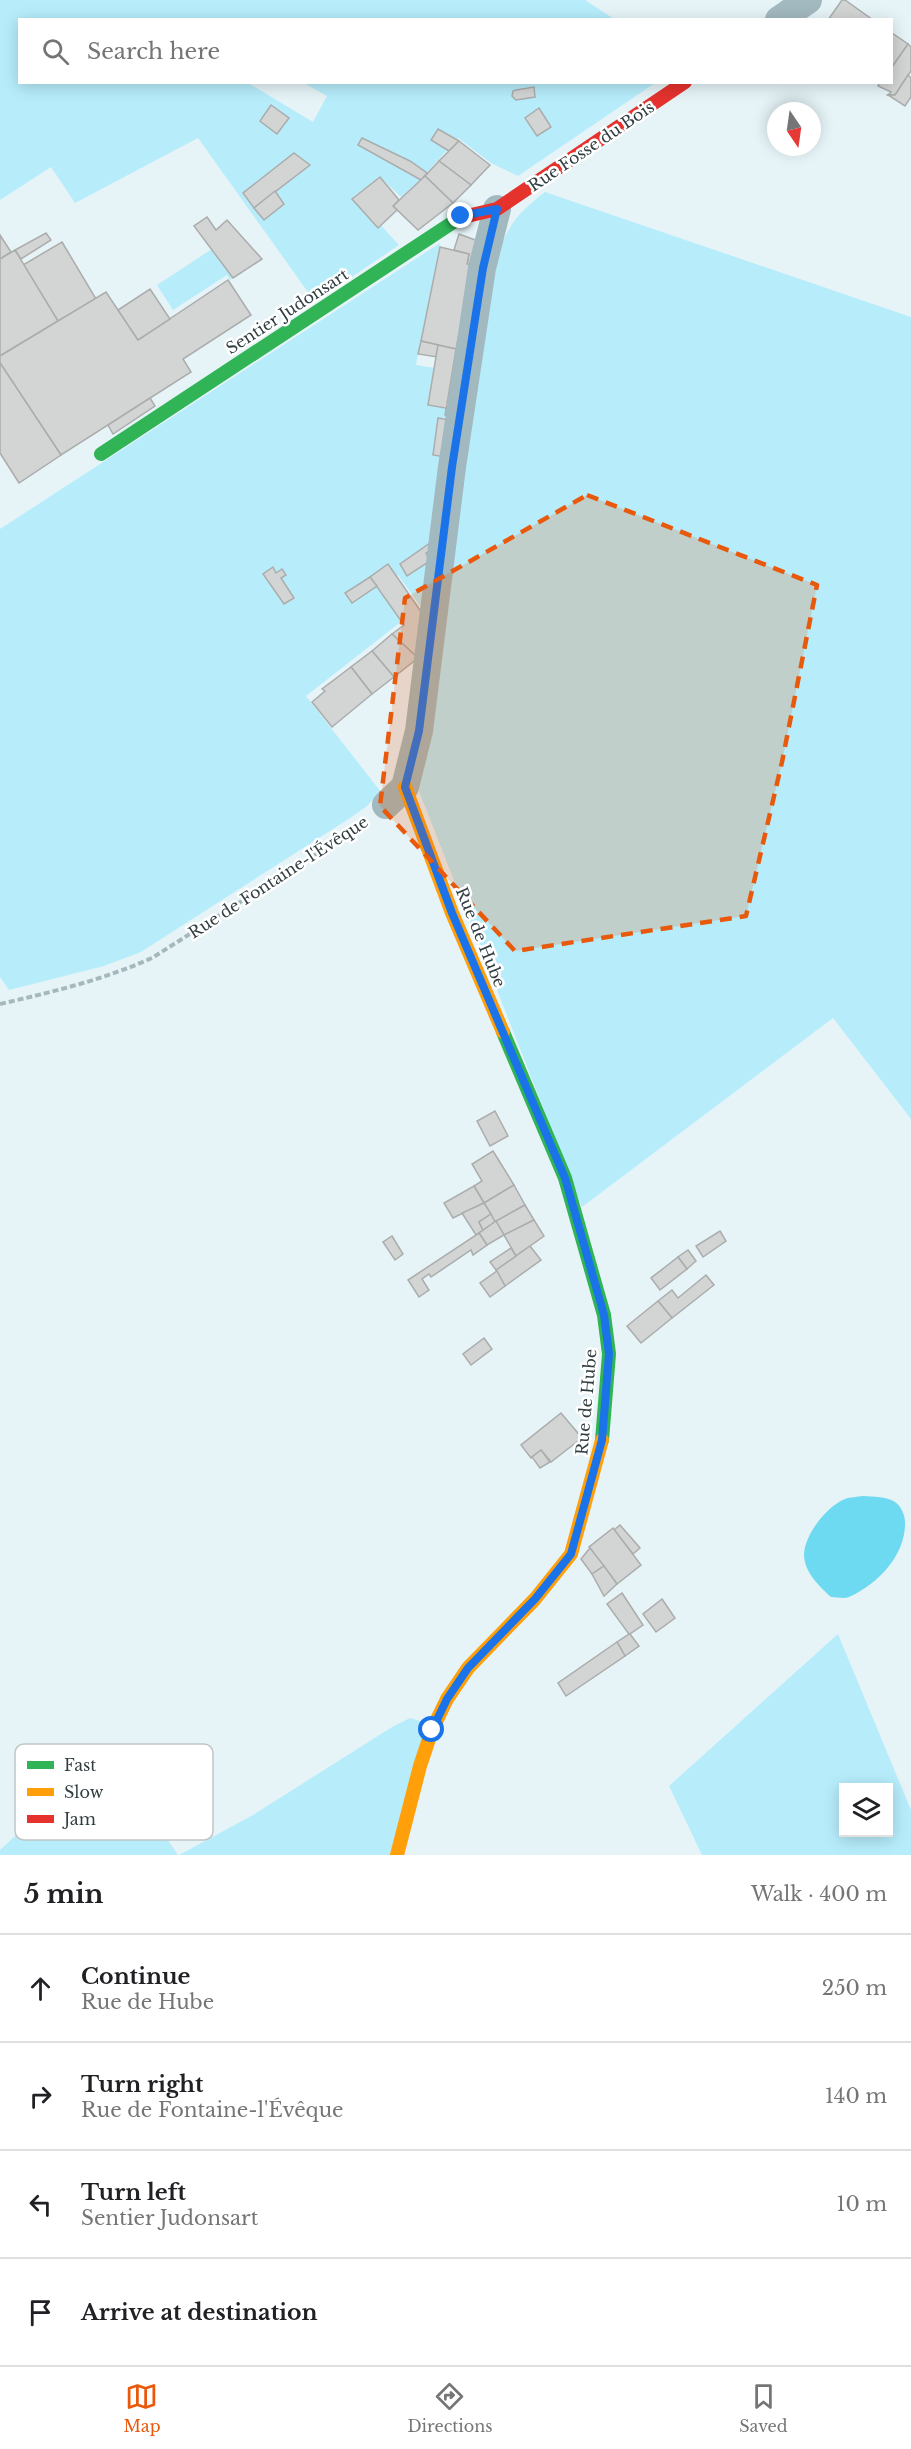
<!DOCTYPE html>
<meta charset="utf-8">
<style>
body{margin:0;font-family:"Libre Baskerville",serif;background:#f6f6f6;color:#202124}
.controls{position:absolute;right:18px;bottom:18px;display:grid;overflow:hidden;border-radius:0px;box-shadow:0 3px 15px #0003}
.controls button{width:54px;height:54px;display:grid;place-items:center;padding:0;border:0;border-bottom:2px solid #e0e0e0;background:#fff;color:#202124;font:30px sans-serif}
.compass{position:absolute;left:767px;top:102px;width:54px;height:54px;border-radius:50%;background:#fff;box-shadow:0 3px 15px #0003;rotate:167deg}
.stop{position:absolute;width:18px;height:18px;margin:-14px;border:4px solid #1a73e8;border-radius:50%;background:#fff}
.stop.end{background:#1a73e8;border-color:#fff;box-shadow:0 2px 6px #0008}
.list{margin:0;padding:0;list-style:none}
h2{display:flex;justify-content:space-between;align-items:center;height:78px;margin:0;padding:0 24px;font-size:26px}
h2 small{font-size:20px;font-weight:400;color:#757577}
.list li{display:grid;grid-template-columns:39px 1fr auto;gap:18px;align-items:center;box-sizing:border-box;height:108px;padding:0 24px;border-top:2px solid #e0e0e0}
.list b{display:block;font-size:22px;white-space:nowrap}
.list p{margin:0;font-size:20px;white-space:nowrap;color:#757577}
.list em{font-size:20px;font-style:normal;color:#757577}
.icon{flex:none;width:33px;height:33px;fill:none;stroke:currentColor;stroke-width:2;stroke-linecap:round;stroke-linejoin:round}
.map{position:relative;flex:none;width:911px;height:1855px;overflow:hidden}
.search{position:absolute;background:#fff;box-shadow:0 3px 15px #0003;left:18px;right:18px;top:18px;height:66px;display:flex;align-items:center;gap:15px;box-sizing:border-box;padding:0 21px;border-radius:0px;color:#757577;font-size:22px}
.sheet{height:510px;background:#fff}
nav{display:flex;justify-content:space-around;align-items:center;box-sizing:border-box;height:84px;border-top:2px solid #e0e0e0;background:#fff;font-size:16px;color:#757577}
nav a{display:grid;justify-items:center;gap:3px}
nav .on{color:#ea580c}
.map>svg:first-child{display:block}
.green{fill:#b7edfb;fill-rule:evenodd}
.water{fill:#6edaf1}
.building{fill:#d3d5d4;stroke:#abacac;stroke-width:1.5}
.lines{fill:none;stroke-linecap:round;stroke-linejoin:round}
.path{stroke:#a5b8bc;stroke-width:4;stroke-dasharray:6 3;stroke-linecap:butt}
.street{stroke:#a2b9bf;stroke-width:28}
.fast{stroke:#30b455;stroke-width:14}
.slow{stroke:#ff9f0a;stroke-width:14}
.jam{stroke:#e5322d;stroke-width:14}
.route{stroke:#1a73e8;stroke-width:8}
.marked{fill:#e8590c;fill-opacity:0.2;stroke:#e8590c;stroke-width:4.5;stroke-dasharray:12 8;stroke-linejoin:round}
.labels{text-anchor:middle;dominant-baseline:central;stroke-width:5;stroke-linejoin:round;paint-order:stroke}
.street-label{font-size:16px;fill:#313e41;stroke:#fff}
.key{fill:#fff;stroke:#c1c5c6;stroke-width:1.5}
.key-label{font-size:16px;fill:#313e41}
</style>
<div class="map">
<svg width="911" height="1855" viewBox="0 0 911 1855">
<rect width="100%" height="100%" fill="#e6f4f8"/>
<g class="green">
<path d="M0 0H585L614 19 20 20V82L248 83 313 122 327 96 304 83H655L518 176 491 163 458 138 420 180 401 197 380 177 354 196 399 245 315 302 198 138 75 203 51 167 0 200Z"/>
<path d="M545 192 911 317V1119L833 1018 582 1207 419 791 495 261C509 225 514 216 545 192Z"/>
<path d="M440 243 416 365 435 368 428 404 452 408 426 614 398 575 379 588 402 621 306 696 381 792 366 807 347 820 141 952 104 966 9 990 0 977V529Z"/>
<path d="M212 249 233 278 230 280 227 275 173 310 157 285Z"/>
<path d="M838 1634 911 1810V1855H702L669 1786ZM844 1788H888V1832H844Z"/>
<path d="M410 1718 427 1723 390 1855H179L253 1815 392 1727Z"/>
<path d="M107 1751 178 1855H0V1850Z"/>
</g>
<path class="water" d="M863 1496C874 1497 886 1496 895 1502 901 1506 905 1515 905 1522 906 1555 878 1584 849 1597 844 1599 837 1597 831 1597 819 1586 804 1572 804 1554 805 1534 827 1506 845 1499 850 1497 858 1497 863 1496Z"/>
<g class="building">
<path d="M842 0H845L873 20H828Z"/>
<path d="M892 33 908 44 892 67Z"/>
<path d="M908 44 911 47V71L895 95H888L891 92 878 86 880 82H892V67Z"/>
<path d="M908 75 911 78V97L905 106 888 95H895Z"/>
<path d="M534 87 535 97 516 100 512 96 513 91 516 90Z"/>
<path d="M271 105 289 118 277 134 260 121Z"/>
<path d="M539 108 551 127 537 136 525 118Z"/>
<path d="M438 129 459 141 449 151 431 140Z"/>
<path d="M362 138 410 161 427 173 421 180 358 145Z"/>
<path d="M459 141 490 165 471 185 439 161Z"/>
<path d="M294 153 310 165 254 208 243 193Z"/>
<path d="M439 161 471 185 453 203 425 176Z"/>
<path d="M425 176 453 203 418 230 393 206Z"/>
<path d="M380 177 399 200 393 206 397 210 378 228 352 199Z"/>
<path d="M275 191 284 204 264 220 254 208Z"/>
<path d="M207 217 216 230 227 220 262 259 233 278 194 226Z"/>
<path d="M46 233 51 240 21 259 15 250Z"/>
<path d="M459 234 478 241 473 265 467 264 469 254 454 250Z"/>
<path d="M0 235 11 252 0 259Z"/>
<path d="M62 242 96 299 58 321 23 265Z"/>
<path d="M440 247 469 254 467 264 473 265 456 349 421 341Z"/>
<path d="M15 250 58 321 0 356V259Z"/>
<path d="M228 280 251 315 183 359 191 372 61 455 0 363V356L106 292 138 340Z"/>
<path d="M150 289 170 319 138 340 118 310Z"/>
<path d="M421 341 438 345 437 357 418 354Z"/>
<path d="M438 345 456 349 445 416 446 408 428 405Z"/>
<path d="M0 363 61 455 19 483 0 453Z"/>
<path d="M150 398 155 406 113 434 108 425Z"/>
<path d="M438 418 450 420 445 457 433 455Z"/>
<path d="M433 541V549L426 553 430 561 407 576 400 564Z"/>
<path d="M388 564 424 616 418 658 392 634 404 625 370 577Z"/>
<path d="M273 567 276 573 282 569 286 575 281 578 294 598 284 604 263 574Z"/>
<path d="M370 577 377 586 352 603 345 593Z"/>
<path d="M392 634 418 658 394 677 372 651Z"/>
<path d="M372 651 394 677 372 694 351 667Z"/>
<path d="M351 667 372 694 332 727 312 702 325 691 322 689Z"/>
<path d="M495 1111 508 1136 490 1146 477 1121Z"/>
<path d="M493 1151 514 1185 484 1203 474 1186 482 1181 472 1164Z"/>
<path d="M514 1185 525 1205 495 1222 484 1203Z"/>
<path d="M474 1186 484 1203 453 1218 444 1203Z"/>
<path d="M484 1203 491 1214 479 1222 483 1230 476 1235 462 1213Z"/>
<path d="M525 1205 534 1220 504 1235 496 1221Z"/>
<path d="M491 1214 495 1222 483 1230 479 1222Z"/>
<path d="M534 1220 544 1236 516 1256 504 1235Z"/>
<path d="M496 1221 504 1235 487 1245 479 1233Z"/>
<path d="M720 1231 726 1241 703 1257 696 1246Z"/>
<path d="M479 1233 487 1245 473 1255 471 1250 431 1277 429 1274 422 1279 429 1290 419 1297 408 1280Z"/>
<path d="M392 1236 403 1254 395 1260 383 1242Z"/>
<path d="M530 1246 541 1260 505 1286 496 1270Z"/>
<path d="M511 1248 516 1256 496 1270 490 1262Z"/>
<path d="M688 1250 696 1261 687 1269 678 1257Z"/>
<path d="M678 1257 687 1269 660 1290 651 1278Z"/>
<path d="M497 1271 505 1286 490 1297 480 1283Z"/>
<path d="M706 1275 714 1285 672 1318 658 1301 672 1290 678 1298Z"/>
<path d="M658 1301 672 1318 641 1343 627 1326Z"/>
<path d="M484 1338 492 1349 471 1365 463 1354Z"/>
<path d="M561 1413 582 1438 551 1462 541 1450 531 1458 521 1445Z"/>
<path d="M541 1450 550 1462 540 1468 532 1457Z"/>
<path d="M620 1525 640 1548 633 1554 614 1530Z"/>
<path d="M613 1528 641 1565 617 1584 589 1547Z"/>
<path d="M590 1548 604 1566 592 1574 581 1559Z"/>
<path d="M604 1566 617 1584 604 1596 592 1574Z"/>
<path d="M622 1593 643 1625 630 1634 639 1646 625 1656 617 1642 629 1634 607 1604Z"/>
<path d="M662 1599 675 1618 656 1632 643 1614Z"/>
<path d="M617 1642 625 1656 566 1696 558 1683Z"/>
</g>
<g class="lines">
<path class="path" d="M0 1004C52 992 103 980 152 958L366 822"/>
<g class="street">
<path d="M779 20 808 0"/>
<path d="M386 805 405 787 419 731 452 467 482 268 497 209"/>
</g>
<g class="fast">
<path d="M101 454 461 217 467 216"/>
<path d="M503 1032 565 1178 604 1315 609 1354 602 1440"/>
</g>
<g class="slow">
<path d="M405 787 452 913 503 1032"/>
<path d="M397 1855 420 1766 432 1730 447 1699 468 1668 535 1599 571 1554 602 1440"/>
</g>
<path class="jam" d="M467 216 497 209 685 82"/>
</g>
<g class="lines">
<path class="route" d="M432 1730 447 1699 468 1668 535 1599 571 1554 602 1440 609 1354 604 1315 565 1178 452 913 405 787 419 731 452 467 483 268 497 209 461 216"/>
</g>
<path class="marked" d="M587 495 817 585 782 762 746 916 515 951 380 806 405 598Z"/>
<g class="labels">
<g class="street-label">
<text transform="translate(591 146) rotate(-34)">Rue Fosse du Bois</text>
<text transform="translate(287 311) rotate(-33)">Sentier Judonsart</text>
<text transform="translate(278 877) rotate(-33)">Rue de Fontaine-l'Évêque</text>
<text transform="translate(481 937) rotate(68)">Rue de Hube</text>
<text transform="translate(586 1402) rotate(-85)">Rue de Hube</text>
</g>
</g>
<rect x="15" y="1744" width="198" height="96" rx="9" class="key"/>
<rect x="27" y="1761" width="27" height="8" fill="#30b455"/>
<rect x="27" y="1788" width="27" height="8" fill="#ff9f0a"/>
<rect x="27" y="1815" width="27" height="8" fill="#e5322d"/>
<g class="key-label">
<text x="64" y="1771">Fast</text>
<text x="64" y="1798">Slow</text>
<text x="64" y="1825">Jam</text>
</g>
</svg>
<div class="controls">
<button><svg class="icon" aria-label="layers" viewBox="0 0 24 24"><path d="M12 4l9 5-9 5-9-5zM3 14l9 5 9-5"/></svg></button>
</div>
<svg class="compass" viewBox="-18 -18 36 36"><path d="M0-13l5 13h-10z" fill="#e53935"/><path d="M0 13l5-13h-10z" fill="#757577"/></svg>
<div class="stop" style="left:432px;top:1730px"></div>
<div class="stop end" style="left:461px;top:216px"></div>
<div class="search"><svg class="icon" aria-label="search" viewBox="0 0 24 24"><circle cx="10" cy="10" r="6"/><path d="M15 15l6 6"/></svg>Search here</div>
</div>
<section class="sheet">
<h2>5 min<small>Walk · 400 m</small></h2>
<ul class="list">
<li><svg class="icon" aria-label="ahead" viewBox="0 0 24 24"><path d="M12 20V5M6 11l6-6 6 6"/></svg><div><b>Continue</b><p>Rue de Hube</p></div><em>250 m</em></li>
<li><svg class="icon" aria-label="right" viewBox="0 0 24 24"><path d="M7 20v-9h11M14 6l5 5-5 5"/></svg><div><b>Turn right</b><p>Rue de Fontaine-l'Évêque</p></div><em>140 m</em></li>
<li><svg class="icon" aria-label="left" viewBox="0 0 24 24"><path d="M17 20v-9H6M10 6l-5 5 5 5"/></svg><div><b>Turn left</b><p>Sentier Judonsart</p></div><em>10 m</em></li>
<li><svg class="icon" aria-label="arrive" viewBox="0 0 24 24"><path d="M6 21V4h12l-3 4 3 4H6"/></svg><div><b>Arrive at destination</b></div></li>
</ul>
</section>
<nav>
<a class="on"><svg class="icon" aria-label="map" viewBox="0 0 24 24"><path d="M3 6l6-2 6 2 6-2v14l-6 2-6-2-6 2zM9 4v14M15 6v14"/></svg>Map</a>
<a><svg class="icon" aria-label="directions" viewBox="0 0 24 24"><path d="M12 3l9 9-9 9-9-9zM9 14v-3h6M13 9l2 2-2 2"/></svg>Directions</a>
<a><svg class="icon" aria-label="saved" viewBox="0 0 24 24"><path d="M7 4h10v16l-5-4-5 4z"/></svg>Saved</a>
</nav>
